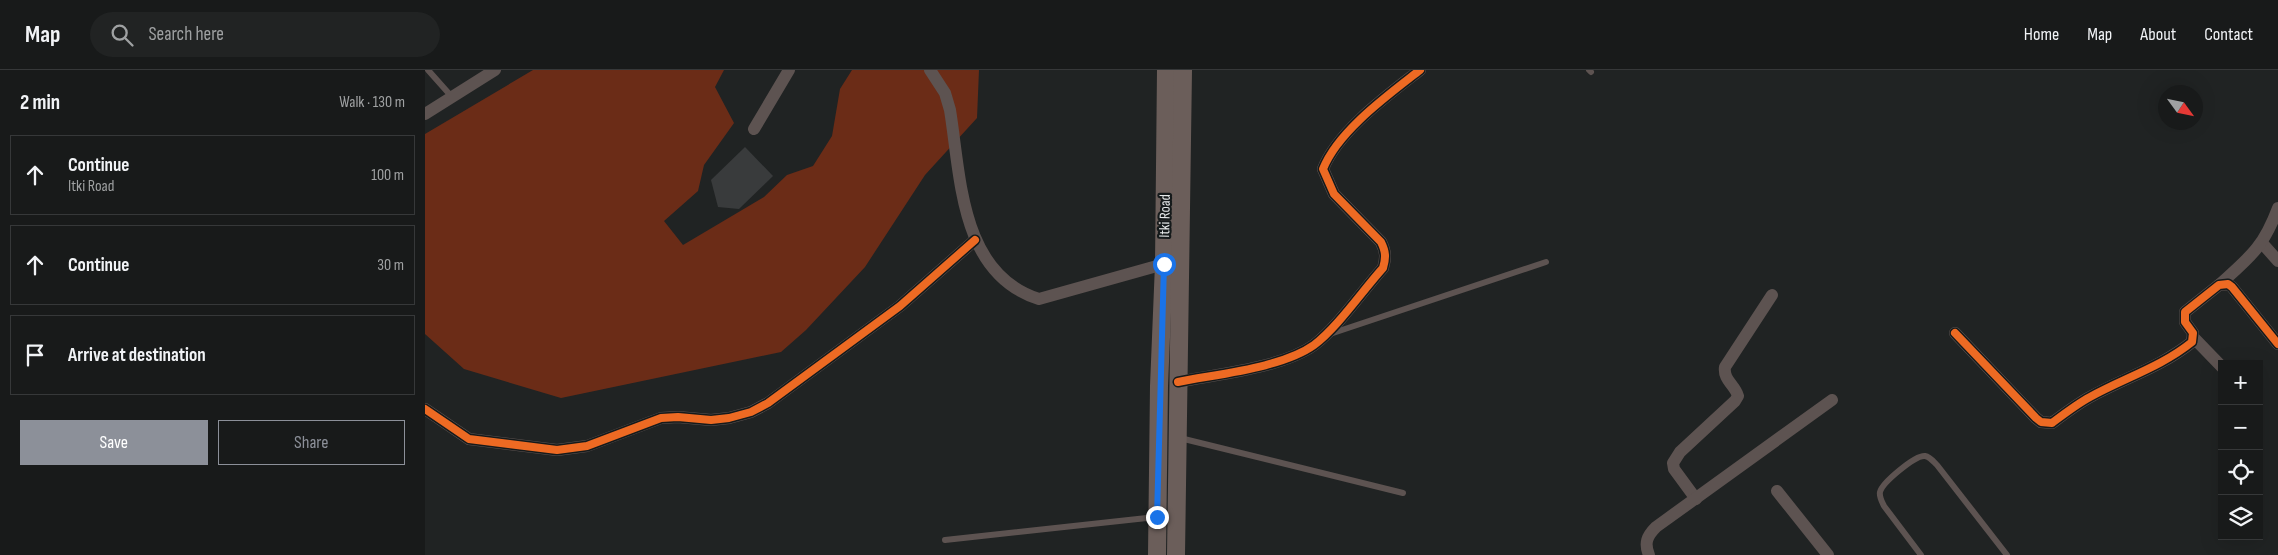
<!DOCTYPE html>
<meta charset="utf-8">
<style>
body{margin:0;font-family:"Sofia Sans Condensed",sans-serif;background:#212323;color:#f1f3f6}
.controls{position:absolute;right:15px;bottom:15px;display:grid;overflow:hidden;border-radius:0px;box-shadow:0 5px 20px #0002}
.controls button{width:45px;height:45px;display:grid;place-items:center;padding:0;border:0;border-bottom:1px solid #363839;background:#181a1a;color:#f1f3f6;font:25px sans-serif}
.compass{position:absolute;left:1733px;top:15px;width:45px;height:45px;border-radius:50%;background:#181a1a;box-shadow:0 5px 20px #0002;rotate:123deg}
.stop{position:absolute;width:15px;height:15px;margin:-11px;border:4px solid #1a73e8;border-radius:50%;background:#fff}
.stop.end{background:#1a73e8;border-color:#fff;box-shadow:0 1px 5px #0008}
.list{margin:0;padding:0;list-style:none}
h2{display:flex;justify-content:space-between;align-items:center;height:65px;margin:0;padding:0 20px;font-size:21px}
h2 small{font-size:16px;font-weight:400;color:#9fa1a2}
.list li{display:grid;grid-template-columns:32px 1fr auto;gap:15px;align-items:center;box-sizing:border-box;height:80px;margin:0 10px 10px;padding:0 10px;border:1px solid #363839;border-radius:0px}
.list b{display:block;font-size:19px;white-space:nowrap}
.list p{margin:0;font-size:16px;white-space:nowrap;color:#9fa1a2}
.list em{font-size:16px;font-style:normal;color:#9fa1a2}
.actions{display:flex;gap:10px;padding:15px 20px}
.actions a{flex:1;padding:11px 0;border:1px solid #8c9099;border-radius:0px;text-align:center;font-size:18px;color:#8c9099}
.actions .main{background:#8c9099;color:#fff}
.icon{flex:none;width:28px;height:28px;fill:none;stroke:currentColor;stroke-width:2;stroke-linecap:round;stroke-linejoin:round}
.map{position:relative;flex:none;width:1853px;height:485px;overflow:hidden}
header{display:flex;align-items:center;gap:30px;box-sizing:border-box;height:70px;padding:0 25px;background:#181a1a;border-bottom:1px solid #363839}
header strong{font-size:24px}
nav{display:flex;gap:28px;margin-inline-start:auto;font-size:18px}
.search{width:350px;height:45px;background:#212323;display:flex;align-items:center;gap:12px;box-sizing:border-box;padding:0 18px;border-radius:28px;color:#9fa1a2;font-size:19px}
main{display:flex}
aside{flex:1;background:#181a1a}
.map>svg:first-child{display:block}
.forest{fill:#6b2c17}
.building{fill:#393b3c}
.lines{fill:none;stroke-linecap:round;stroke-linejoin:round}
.service{stroke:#5d5351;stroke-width:6}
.minor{stroke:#5d5351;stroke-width:12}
.secondary{stroke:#6b5e5a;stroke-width:18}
.cycleway-casing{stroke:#151a1b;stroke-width:11}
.cycleway{stroke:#ed6a23;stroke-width:8}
.route{stroke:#1a73e8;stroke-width:6}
.labels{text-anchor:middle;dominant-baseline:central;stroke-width:4.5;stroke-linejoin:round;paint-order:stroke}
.street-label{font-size:15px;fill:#e7eaeb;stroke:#151a1b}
</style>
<header>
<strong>Map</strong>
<div class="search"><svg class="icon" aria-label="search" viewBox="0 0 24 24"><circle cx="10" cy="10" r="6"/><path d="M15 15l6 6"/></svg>Search here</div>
<nav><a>Home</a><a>Map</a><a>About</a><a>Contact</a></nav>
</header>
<main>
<aside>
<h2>2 min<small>Walk · 130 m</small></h2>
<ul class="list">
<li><svg class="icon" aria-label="ahead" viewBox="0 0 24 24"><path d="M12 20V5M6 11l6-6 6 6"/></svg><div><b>Continue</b><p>Itki Road</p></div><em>100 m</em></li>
<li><svg class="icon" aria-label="ahead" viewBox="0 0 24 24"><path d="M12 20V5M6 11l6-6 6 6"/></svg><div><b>Continue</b></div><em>30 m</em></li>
<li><svg class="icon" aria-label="arrive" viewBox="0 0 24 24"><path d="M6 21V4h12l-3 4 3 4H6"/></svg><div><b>Arrive at destination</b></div></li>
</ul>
<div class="actions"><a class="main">Save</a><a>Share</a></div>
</aside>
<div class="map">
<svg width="1853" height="485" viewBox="0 0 1853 485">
<rect width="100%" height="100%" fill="#202323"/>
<path class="forest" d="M108 0H299L290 17 309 53 279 95 273 121 239 151 258 175 339 127 362 105 388 96 407 66 415 19 427 0H554L552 48 500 105 440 197 381 260 356 282 136 328 39 299 0 264V64Z"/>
<path class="building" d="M320 77 348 106 314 139 293 137 286 110Z"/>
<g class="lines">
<g class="service">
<path d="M3 0 27 27"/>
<path d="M1164 0 1166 2"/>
<path d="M905 264 1121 192"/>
<path d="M755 368 978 423"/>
<path d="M520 470 731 447"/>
<path d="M1496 485 1459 436C1457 432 1454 427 1455 422 1457 413 1490 385 1500 386 1505 387 1508 391 1512 395L1582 485"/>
</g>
<g class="minor">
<path d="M505 0 520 23 525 40C536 108 535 204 614 229L739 194"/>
<path d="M0 44 70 0"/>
<path d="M329 59 364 0"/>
<path d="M1837 173 1853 191"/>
<path d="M1794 215C1825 187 1838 178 1853 138"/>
<path d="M1530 263 1611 348 1616 352 1627 353C1639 344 1652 334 1665 327 1699 308 1736 297 1767 272L1768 263 1760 252V242L1794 215 1803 214 1807 217 1853 274"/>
<path d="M1768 267 1797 297"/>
<path d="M753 312C792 304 857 298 889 275 912 258 938 220 958 198 961 188 961 182 956 172L909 124 898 99C913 61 963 25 995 0"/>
<path d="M0 339 44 369 132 380 162 376 236 348 253 347 286 350 304 348 326 342 343 333 475 236 550 170"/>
<path d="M1352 421 1403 485"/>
<path d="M1271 429 1249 399 1248 393 1255 382 1310 331 1313 326C1310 315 1298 310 1300 297L1347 225"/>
<path d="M1224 485C1219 473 1222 466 1231 457L1407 330"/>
</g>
<g class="secondary">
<path d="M732 485 734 316 739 194 741 0"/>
<path d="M751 485 758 0"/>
</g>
<g class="cycleway-casing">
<g id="cycleway">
<path d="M1530 263 1611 348 1616 352 1627 353C1639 344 1652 334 1665 327 1699 308 1736 297 1767 272L1768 263 1760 252V242L1794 215 1803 214 1807 217 1853 274"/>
<path d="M753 312C792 304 857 298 889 275 912 258 938 220 958 198 961 188 961 182 956 172L909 124 898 99C913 61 963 25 995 0"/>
<path d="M0 339 44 369 132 380 162 376 236 348 253 347 286 350 304 348 326 342 343 333 475 236 550 170"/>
</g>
</g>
<use href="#cycleway" class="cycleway"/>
</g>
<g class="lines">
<path class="route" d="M732 447 739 194"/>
</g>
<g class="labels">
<g class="street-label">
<text transform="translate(740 146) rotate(-89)">Itki Road</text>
</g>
</g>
</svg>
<div class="controls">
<button>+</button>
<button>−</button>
<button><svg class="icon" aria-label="locate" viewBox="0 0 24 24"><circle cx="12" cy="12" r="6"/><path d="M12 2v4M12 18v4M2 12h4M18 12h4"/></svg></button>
<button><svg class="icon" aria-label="layers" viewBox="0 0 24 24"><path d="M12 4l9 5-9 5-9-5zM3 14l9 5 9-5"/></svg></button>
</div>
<svg class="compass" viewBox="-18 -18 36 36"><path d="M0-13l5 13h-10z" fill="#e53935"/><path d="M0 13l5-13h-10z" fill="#9fa1a2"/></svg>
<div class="stop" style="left:739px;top:194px"></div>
<div class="stop end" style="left:732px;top:447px"></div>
</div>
</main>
